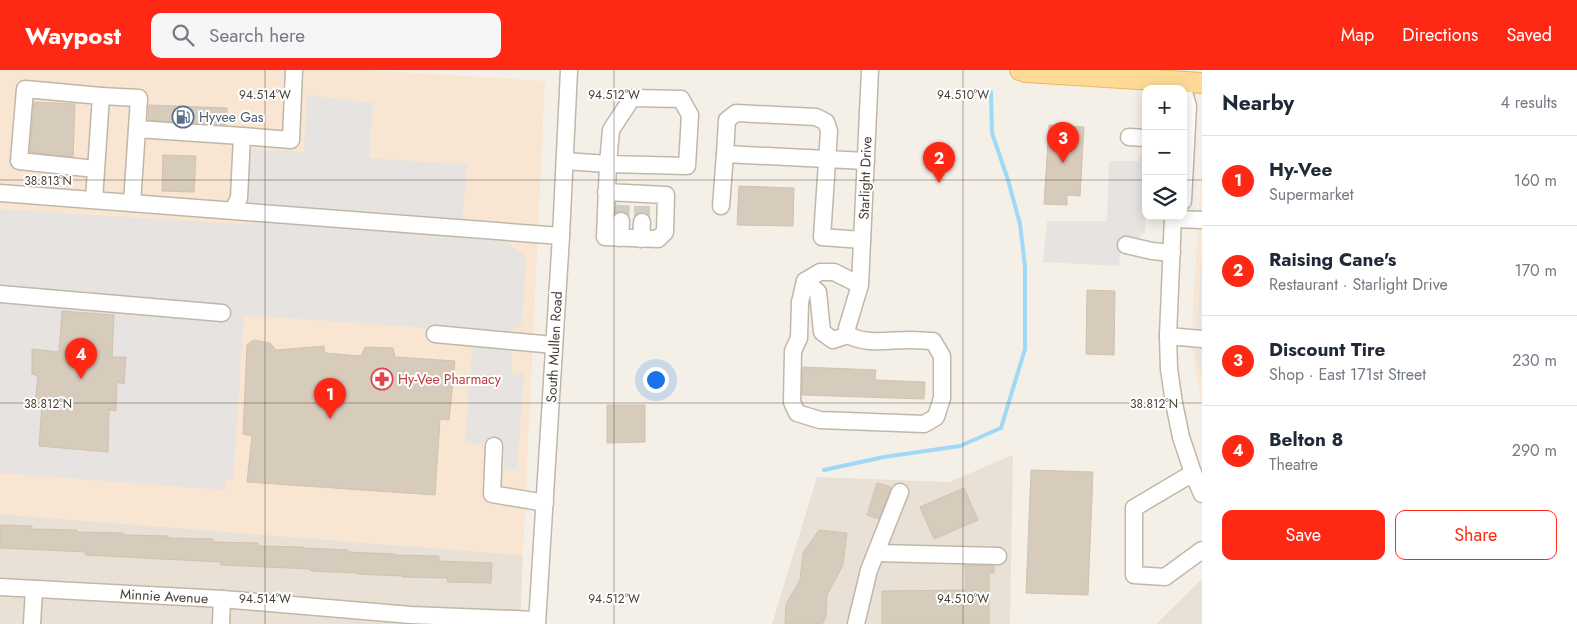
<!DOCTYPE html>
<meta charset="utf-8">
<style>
body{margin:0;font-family:Jost,sans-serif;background:#f6f6f7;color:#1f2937}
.controls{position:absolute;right:15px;top:15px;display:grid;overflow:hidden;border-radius:10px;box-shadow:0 2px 12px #0003}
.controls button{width:45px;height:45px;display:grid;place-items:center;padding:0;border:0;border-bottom:1px solid #e0e1e3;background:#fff;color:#1f2937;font:25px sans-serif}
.you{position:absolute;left:655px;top:309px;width:18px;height:18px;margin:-12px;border:4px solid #fff;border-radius:50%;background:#1a73e8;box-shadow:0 0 0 8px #1a73e833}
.badge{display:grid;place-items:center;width:32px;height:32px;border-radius:50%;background:#ff2814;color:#fff;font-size:16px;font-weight:700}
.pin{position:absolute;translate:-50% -41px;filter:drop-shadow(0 1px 2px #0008)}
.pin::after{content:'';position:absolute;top:26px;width:18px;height:15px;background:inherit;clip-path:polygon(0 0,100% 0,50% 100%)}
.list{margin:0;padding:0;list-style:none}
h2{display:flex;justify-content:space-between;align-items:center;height:65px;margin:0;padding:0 20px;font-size:21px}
h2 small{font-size:16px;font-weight:400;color:#747a83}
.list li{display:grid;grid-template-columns:32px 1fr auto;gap:15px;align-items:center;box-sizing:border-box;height:90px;padding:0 20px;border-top:1px solid #e0e1e3}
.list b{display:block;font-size:19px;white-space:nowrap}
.list p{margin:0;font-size:16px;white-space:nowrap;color:#747a83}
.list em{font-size:16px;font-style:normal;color:#747a83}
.actions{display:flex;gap:10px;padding:15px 20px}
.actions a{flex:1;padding:11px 0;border:1px solid #ff2814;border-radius:10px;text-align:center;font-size:18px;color:#ff2814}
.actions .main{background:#ff2814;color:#fff}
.icon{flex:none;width:28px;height:28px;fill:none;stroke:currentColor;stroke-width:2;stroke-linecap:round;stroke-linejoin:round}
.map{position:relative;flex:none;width:1202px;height:554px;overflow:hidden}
header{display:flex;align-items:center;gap:30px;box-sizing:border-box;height:70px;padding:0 25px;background:#ff2814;color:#fff}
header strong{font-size:24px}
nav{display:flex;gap:28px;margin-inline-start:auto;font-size:18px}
.search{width:350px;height:45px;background:#f6f6f7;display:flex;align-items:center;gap:12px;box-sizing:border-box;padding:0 18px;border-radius:10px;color:#747a83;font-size:19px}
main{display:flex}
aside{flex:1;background:#fff}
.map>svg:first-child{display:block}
.residential{fill:#e9e1d5}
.commercial{fill:#f8e5d2}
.parking{fill:#e6e3e0}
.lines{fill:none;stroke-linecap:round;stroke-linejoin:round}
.stream{stroke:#a0d8f5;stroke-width:4}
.building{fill:#d7cbbc;stroke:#d2c2af}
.minor-tunnel{stroke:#d2cdc4;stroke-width:16;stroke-dasharray:16 8;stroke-linecap:butt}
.minor-casing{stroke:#c1b7a9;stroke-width:19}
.major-casing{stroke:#ebb85f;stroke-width:22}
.minor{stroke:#fff;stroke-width:16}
.major{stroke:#ffda96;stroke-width:20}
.ticks{fill:none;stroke:#484036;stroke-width:1;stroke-opacity:0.45}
.labels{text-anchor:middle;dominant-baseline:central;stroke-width:4;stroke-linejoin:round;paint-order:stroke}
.service-label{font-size:14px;fill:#4e5e75;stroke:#fff;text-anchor:start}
.street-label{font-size:14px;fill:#484036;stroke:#fff}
.health-label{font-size:14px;fill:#be3a42;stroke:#fff;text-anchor:start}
.ticks-label{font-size:12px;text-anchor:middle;fill:#484036;stroke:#fff;stroke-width:4;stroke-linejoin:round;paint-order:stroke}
</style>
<header>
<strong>Waypost</strong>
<div class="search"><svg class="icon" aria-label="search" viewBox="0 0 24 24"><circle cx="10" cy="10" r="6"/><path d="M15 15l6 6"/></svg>Search here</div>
<nav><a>Map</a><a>Directions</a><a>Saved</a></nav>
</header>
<main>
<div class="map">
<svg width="1202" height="554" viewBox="0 0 1202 554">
<rect width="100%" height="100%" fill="#f5f0e7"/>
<g class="residential">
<path d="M1013 385 1010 554H772L817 407 949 412Z"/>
<path d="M0 444 523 485 520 554H0Z"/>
<path d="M1202 509V554H1156Z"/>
</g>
<g class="commercial">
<path d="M0 0H367L545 11 523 485 0 444Z"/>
<path d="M1202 88V334L1191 274Z"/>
</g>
<g class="parking">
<path d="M307 25 373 33 369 88 467 95 461 164 501 168 526 187 522 253 512 261 511 303H524L517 399H504V376L465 373 474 261 244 245 233 410H225L226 420 0 403V139L250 155 247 127 250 79 304 82Z"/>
<path d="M1139 85H1146L1145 162 1120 184 1119 196 1043 192 1047 151H1107L1109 91H1139Z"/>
<path d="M1202 181V309L1195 278Z"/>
</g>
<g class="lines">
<path class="stream" d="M824 400 884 387 960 376 1001 358 1025 279V196L1020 154 1008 110 992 63 991 22"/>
</g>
<g class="building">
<path d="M34 32 75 34 73 87 30 82Z"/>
<path d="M149 35 227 38 226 55 148 50Z"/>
<path d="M1049 55 1084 57 1080 126 1067 125V135L1044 134Z"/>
<path d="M163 85 196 86 194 122 162 121Z"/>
<path d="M739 116 794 118 793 156 737 155Z"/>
<path d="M1087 220 1115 221 1114 285 1086 284Z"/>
<path d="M62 241 114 245 112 287H126L124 314 117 312 116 341 109 340 108 382 39 376 42 333 35 332 38 306 32 304V279L59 282Z"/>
<path d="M253 270 270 273 276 280 324 276 325 283 361 286 365 277 393 278 395 287 455 291 449 350 440 349 435 425 247 412 252 366 243 364 247 275Z"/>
<path d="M803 297 876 300 875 310 925 312 924 329 802 325Z"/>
<path d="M607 335H645V372L607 373Z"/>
<path d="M1031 400 1093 402 1088 525 1026 523Z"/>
<path d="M877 413 891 417 879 449 867 445Z"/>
<path d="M964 418 978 450 934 469 920 437Z"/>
<path d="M0 455 32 456V459L77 460V462L123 463V465L168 466V468L213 469V472L258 473V476L303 477V478L348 480V482L394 484V485L439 486V491L492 493 491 513 447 512 448 508 402 507V506L357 504V503L311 501V499L221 495V492L85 485 86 482 0 478Z"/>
<path d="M819 460 847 463 843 495 827 525 826 547 822 554H785L786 534 800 510 803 483Z"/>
<path d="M965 495 994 496V503H989V554H882V521L966 520Z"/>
</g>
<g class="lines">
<g class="minor-tunnel">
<path d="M621 151 622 135"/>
<path d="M642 152V136"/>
</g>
<g class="minor-casing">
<g id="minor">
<path d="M1183 19 1188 36 1183 131"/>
<path d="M101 26 139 28 137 59"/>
<path d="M242 66 291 70 294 0"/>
<path d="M1129 67 1146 68"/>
<path d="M565 91 608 94 687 96 690 45 681 29 632 28 611 60 608 94 605 167 658 169 665 162 666 125 606 122"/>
<path d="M0 123 561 166"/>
<path d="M94 130 101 26 25 19 19 91 96 99"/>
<path d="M132 133 137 59 242 66 239 128 233 140"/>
<path d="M721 136 725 84"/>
<path d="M1173 146 1168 266 1169 299 1174 333 1181 367 1193 403 1202 424"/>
<path d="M1174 149 1202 150"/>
<path d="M620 168 621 151"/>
<path d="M641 169 642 152"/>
<path d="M862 170 822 167 829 61 826 52 816 47 736 43 727 50 725 84 866 91"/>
<path d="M1126 175 1152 181 1172 183"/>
<path d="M805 211 818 222 822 262 833 270 848 265"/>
<path d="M860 215 834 202H820L805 211 800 232 799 268 793 281 792 332 797 343 820 350 924 354 936 347 942 328V286L933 271C926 271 918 270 910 270 890 270 866 275 848 265L847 258 860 215 870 0"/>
<path d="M0 224 222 243"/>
<path d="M435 264 554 275"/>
<path d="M1168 266 1202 269"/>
<path d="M494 376 492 424 545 433"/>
<path d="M1193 403 1134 438V505L1165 507 1202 480"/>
<path d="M877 483 998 486"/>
<path d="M0 517 222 529 411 545 537 550"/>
<path d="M32 554 34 519"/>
<path d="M221 554 222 529"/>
<path d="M537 554 561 166 569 0"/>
<path d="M856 554 869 500 900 422"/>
</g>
</g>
<g class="major-casing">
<path id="major" d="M1020 0 1026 2 1202 13"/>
</g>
<use href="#minor" class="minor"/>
<use href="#major" class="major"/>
</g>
<path class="ticks" d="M265 0V554M614 0V554M963 0V554M0 110H1146M1183 110H1202M0 333H1202"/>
<defs>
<g id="fuel-ring" transform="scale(1.125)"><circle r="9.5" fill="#fff" stroke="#5c6f8a" stroke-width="1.5"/><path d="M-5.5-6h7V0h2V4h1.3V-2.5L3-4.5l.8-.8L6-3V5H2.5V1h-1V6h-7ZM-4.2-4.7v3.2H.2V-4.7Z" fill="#5c6f8a"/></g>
<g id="pharmacy-ring" transform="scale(1.125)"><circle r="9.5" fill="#fff" stroke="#e0444e" stroke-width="1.5"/><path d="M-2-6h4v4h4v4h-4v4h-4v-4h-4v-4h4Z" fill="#e0444e"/></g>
</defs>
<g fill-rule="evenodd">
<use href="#fuel-ring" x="183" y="47"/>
<use href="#pharmacy-ring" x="382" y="309"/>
</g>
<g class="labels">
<g class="service-label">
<text x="199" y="47">Hyvee Gas</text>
</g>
<g class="street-label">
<text transform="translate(865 108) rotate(-88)">Starlight Drive</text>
<text transform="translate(554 277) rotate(-87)">South Mullen Road</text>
<text transform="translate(164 526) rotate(3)">Minnie Avenue</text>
</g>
<g class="health-label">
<text x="398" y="309">Hy-Vee Pharmacy</text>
</g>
</g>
<g class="ticks-label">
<text x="265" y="29">94.514°W</text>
<text x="614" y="29">94.512°W</text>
<text x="963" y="29">94.510°W</text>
<text x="48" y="115">38.813°N</text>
<text x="48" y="338">38.812°N</text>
<text x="1154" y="338">38.812°N</text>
<text x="265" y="533">94.514°W</text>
<text x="614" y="533">94.512°W</text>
<text x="963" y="533">94.510°W</text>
</g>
</svg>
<div class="controls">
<button>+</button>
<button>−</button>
<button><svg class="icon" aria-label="layers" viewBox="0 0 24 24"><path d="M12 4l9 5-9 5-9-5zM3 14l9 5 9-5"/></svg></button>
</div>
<div class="you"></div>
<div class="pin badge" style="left:330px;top:349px">1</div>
<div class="pin badge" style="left:939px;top:113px">2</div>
<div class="pin badge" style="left:1063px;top:93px">3</div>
<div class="pin badge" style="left:81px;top:309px">4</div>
</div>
<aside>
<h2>Nearby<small>4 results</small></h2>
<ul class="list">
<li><span class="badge">1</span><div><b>Hy-Vee</b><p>Supermarket</p></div><em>160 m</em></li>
<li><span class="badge">2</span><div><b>Raising Cane's</b><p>Restaurant · Starlight Drive</p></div><em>170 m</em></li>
<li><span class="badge">3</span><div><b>Discount Tire</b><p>Shop · East 171st Street</p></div><em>230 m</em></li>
<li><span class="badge">4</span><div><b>Belton 8</b><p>Theatre</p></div><em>290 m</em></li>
</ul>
<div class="actions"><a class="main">Save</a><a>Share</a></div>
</aside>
</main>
